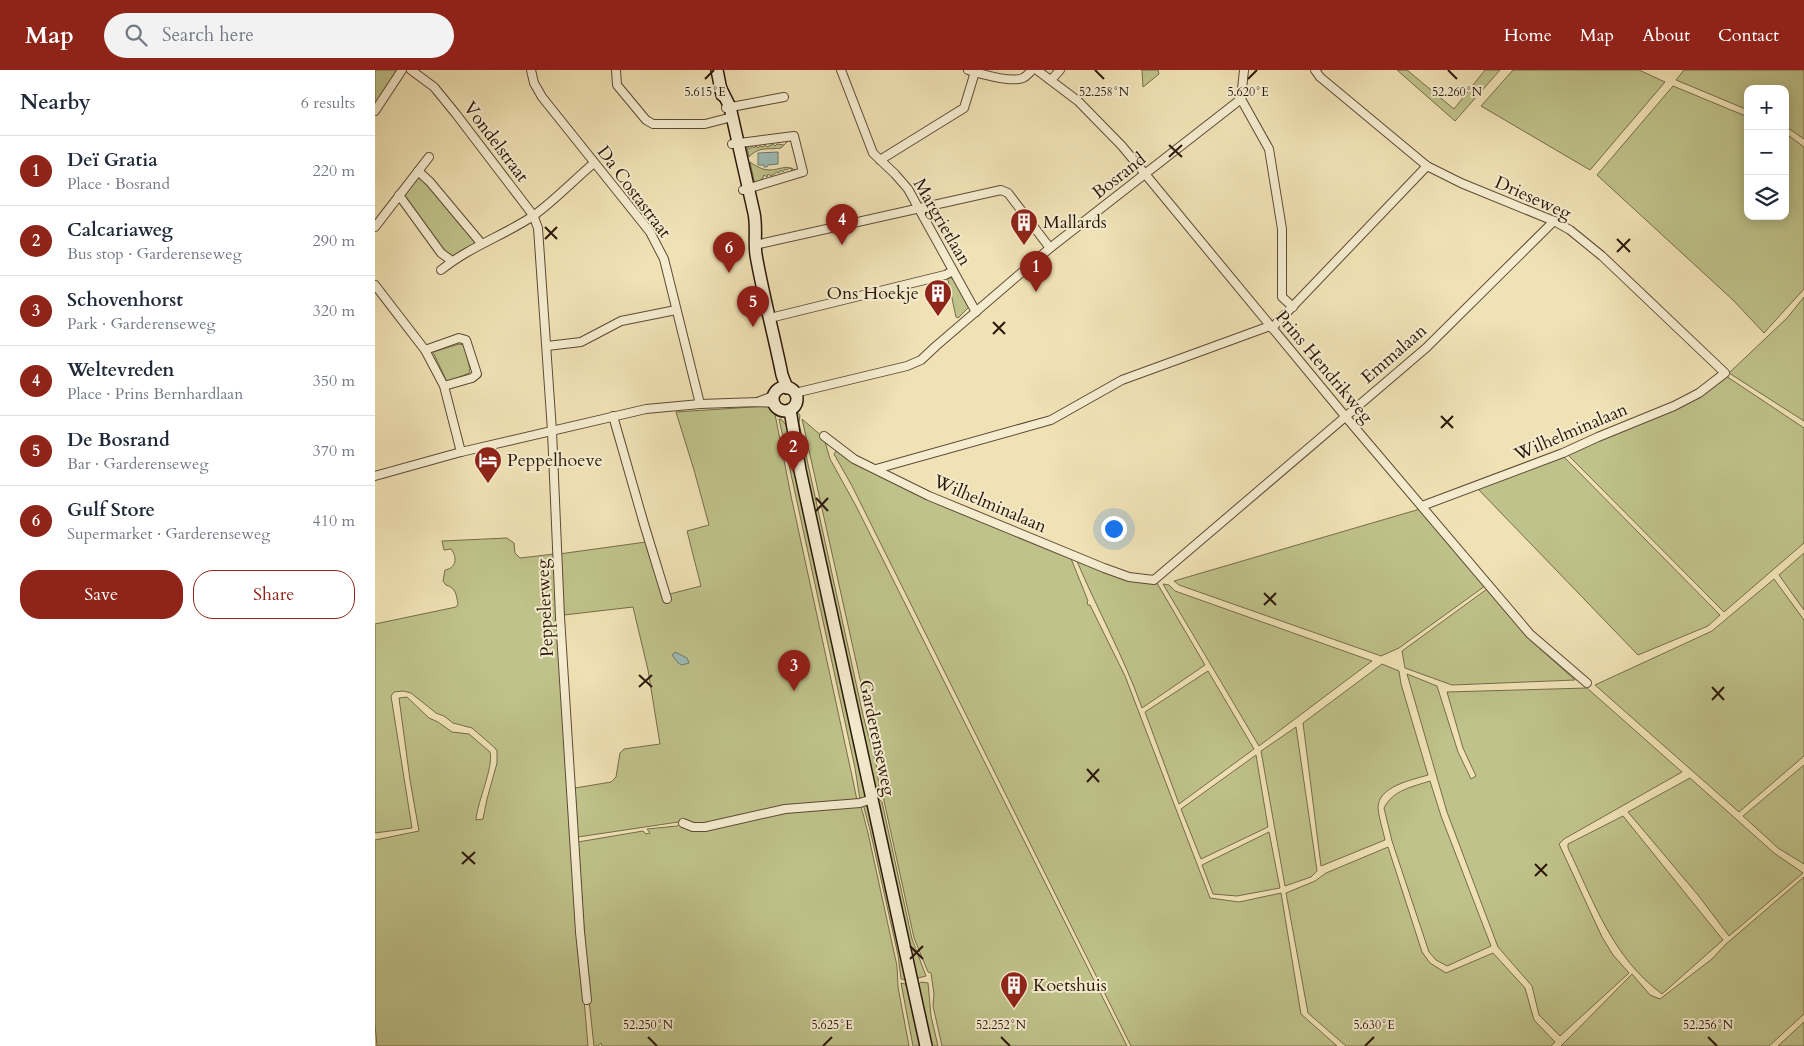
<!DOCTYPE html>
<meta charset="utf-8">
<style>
body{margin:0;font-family:Cardo,serif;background:#f2f2f3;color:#1f2937}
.controls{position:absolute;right:15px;top:15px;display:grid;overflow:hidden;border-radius:10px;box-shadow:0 2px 12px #0003}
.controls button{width:45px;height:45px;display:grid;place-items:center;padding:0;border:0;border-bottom:1px solid #e0e1e3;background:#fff;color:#1f2937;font:25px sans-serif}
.you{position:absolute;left:738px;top:458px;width:18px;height:18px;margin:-12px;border:4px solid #fff;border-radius:50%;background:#1a73e8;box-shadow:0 0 0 8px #1a73e833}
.badge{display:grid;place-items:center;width:32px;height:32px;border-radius:50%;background:#8f2418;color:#fff;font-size:16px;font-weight:700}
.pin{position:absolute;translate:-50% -41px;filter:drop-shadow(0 1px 2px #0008)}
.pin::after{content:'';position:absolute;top:26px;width:18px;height:15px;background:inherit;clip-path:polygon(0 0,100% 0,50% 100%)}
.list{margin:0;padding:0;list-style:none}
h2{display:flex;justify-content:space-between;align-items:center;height:65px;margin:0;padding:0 20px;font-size:21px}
h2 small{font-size:16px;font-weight:400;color:#747a83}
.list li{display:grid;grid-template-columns:32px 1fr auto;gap:15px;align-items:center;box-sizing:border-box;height:70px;padding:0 20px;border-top:1px solid #e0e1e3}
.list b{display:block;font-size:19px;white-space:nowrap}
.list p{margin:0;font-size:16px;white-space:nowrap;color:#747a83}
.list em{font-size:16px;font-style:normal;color:#747a83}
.actions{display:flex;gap:10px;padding:15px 20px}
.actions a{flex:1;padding:11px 0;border:1px solid #8f2418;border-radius:20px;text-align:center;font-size:18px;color:#8f2418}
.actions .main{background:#8f2418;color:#fff}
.icon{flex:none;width:28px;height:28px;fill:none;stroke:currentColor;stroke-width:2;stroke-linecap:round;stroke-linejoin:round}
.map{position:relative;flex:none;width:1429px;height:976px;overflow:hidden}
header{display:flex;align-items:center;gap:30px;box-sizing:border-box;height:70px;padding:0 25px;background:#8f2418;color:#fff}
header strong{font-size:24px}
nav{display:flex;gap:28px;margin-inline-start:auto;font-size:18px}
.search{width:350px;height:45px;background:#f2f2f3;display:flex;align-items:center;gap:12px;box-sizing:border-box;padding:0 18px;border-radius:28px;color:#747a83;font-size:19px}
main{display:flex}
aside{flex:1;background:#fff}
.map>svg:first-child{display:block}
.green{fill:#bfc28a;stroke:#756c4a}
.water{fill:#9dbcb6;stroke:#6f7a71}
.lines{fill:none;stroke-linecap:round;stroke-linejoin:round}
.minor-casing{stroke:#5c4a35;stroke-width:10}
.secondary-casing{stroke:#2b170a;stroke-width:14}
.minor{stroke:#f5eccf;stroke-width:8}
.secondary{stroke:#f5eccf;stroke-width:11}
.ticks{fill:none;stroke:#2b170a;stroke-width:2}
.labels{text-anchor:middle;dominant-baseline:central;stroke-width:4;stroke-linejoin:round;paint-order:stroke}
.street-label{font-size:18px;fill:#2b170a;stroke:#f5eccf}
.poi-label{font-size:18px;fill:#2b170a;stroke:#f5eccf;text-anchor:start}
.ticks-label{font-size:12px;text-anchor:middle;fill:#2b170a;stroke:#f5eccf;stroke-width:4;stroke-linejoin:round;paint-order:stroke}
</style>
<header>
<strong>Map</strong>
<div class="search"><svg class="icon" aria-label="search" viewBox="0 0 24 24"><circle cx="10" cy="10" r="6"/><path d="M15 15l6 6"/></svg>Search here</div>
<nav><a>Home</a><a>Map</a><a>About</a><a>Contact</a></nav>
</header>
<main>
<aside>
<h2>Nearby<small>6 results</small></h2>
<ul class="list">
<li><span class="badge">1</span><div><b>Deï Gratia</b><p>Place · Bosrand</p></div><em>220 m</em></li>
<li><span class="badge">2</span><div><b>Calcariaweg</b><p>Bus stop · Garderenseweg</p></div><em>290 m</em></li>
<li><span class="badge">3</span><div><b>Schovenhorst</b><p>Park · Garderenseweg</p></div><em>320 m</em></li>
<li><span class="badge">4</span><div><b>Weltevreden</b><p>Place · Prins Bernhardlaan</p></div><em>350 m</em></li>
<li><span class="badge">5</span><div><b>De Bosrand</b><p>Bar · Garderenseweg</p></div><em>370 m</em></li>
<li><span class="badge">6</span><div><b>Gulf Store</b><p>Supermarket · Garderenseweg</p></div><em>410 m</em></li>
</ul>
<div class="actions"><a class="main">Save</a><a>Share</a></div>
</aside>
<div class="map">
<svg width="1429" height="976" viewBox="0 0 1429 976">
<rect width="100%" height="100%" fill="#f0e2b5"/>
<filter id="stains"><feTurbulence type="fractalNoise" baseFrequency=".004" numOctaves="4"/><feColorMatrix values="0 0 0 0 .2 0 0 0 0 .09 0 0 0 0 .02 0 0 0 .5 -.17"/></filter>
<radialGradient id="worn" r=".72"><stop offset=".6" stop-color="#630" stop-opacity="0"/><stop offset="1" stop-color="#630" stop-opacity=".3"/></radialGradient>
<g class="green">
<path d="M0 0H23L0 35Z"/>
<path d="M767 0H783L784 4 768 17Z"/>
<path d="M1022 0H1032L1079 39 1110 0H1125L1080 51Z"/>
<path d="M1138 0H1264L1290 12 1215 100 1106 36Z"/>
<path d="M1309 0H1429V69L1410 56V19H1373V40L1301 10Z"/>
<path d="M1298 16 1373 47V146H1410V63L1429 77V219L1389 263 1358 230 1222 105Z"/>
<path d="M413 71 406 78C393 80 384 76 374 87L371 73 374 74 373 77 375 79 377 76 379 78 381 76 383 78 385 76 388 77 390 75 392 77 398 74 400 76 402 74 409 75Z"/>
<path d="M375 92C381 96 387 100 395 100 405 100 411 94 420 100L416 101 417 99 414 98 412 100 410 99 408 102 406 100 404 103 402 102 396 106 393 104 392 107 389 105 385 113 380 115Z"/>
<path d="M43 106 53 114 101 173 77 187 69 181 29 125Z"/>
<path d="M574 207 580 210 594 237 583 248 581 247 573 210Z"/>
<path d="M1429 227V351L1354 303 1412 248Z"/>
<path d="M84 274 89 275 95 299 94 303 72 312 58 282Z"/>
<path d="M1351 306 1429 358V473L1349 542 1192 384 1301 339Z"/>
<path d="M393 336 399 339 416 426 477 706 483 735H485C489 744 490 753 493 763L522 896 523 917 534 976H227L226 973 223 976H219L214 930 203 772 268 761 271 764 275 763 272 759 302 756 310 751 203 767 200 718 236 712 241 707 245 683 249 679 285 674 273 600 258 537 189 545 184 484 271 472 287 526 326 516 312 461 334 455 319 400 301 342Z"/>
<path d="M420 340 425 345 424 353 488 645 501 694 505 723 500 727 427 390Z"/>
<path d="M404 349H406L412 356 493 725 490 729 485 730 480 698Z"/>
<path d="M427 349 449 368 455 389 481 436 752 976H567L558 936 559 924 556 903 553 902 539 868 509 731 504 694Z"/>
<path d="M461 381H464L478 390 695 486 713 531 712 532 713 535H715L750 606 835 828 864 832 906 823 926 944 962 976H756L477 416 459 384Z"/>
<path d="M1188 386 1345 545 1333 556 1263 585 1103 419Z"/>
<path d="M1045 439 1110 516 1024 578 1006 586 804 515 799 511Z"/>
<path d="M132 468 139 473 140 483 145 488 179 484 204 894H206L213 976H2L0 955V770L44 761 35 710 24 628 32 627 54 648 63 652 77 662 94 664 115 682C119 697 102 732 101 750L108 749 112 729 122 693V681L120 678 97 658 78 653 69 646 61 643 36 623 28 621 19 622 16 626 37 758 0 763V554L81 537 83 534C81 524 81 518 71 515L68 511 70 500C81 498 83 488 76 479L69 480 67 471Z"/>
<path d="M1429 483V540L1404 505Z"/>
<path d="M701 489 752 509 782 513 830 595 767 638C749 587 722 539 701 489Z"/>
<path d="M1399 509 1429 550V686L1364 742 1220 615 1337 561Z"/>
<path d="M788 514 794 515 800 521 997 591 884 676Z"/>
<path d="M1112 519 1153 568 1200 610 1077 615 1030 598 1027 581Z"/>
<path d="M1007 594 1024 601 1026 614 1053 705C1037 710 1003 716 1003 738 1004 749 1008 760 1010 770L946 796 928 653Z"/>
<path d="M833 601 879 679 804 734 770 642Z"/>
<path d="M1032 604 1062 616 1083 682 1096 709 1101 706 1088 678 1072 622 1212 618 1307 702 1189 769 1184 774 1227 867 1238 885 1254 903 1185 966 1164 945 1157 916 1123 877 1072 742Z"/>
<path d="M921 657 942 801 936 807 910 816 886 681Z"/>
<path d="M881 685 893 757 826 789 806 739Z"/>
<path d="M1429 695V794L1403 778 1368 746Z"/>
<path d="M1315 708 1399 783 1428 803 1354 866 1323 825 1253 742Z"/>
<path d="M1055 711 1066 746 1116 876 1072 896 1061 890 1054 882 1017 771 1009 738C1018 720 1037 717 1055 711Z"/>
<path d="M501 729H504L507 732 537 869 551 906 543 908 540 907Z"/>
<path d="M490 733 495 736 534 910 526 909 523 885 495 760 488 734Z"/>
<path d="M1248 746 1348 870 1287 924C1237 887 1219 832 1193 778V774Z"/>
<path d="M894 762 905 818 862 826 838 824 827 795Z"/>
<path d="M1013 777 1047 882 1055 893 1071 903 1118 883 1150 918 1159 950 1180 972 1176 976H971L933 943 911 823 940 811 951 803Z"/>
<path d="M1429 807V944L1394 976H1186L1257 904 1275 925 1285 929 1337 889 1351 874Z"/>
<path d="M546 912 553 913 556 946 563 976H555L542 916Z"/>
<path d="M526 913 534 915 548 976H538Z"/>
<path d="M1429 952V976H1403Z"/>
</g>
<g class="water">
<path d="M403 82V94L393 95 392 97H389V95H383V83Z"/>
<path d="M300 582 312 588 314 593 307 595 303 593 297 585Z"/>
</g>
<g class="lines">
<g class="minor-casing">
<g id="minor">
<path d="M36 0 59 17 81 44 158 145 163 158 177 361 185 547 205 862 212 930"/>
<path d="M156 0 159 13 167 27 275 162 289 189 325 334"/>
<path d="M241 0 242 15 271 50 278 54H330L357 47"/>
<path d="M466 0 498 83 520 104 533 119 601 242"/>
<path d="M593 0C606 4 636 13 648 8 652 6 654 3 657 0"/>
<path d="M662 0 703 31 747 76 970 346 1155 564 1212 613"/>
<path d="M940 0 945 7 1052 96 1086 113 1179 151 1195 160 1227 186 1350 303 1324 323 1299 336 1223 367 1188 383 1047 436"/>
<path d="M676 10 685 0"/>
<path d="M866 29 894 79 907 159V227L918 237"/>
<path d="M351 38 409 27"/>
<path d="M0 41 27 0"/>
<path d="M357 74 419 66 428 102 368 120"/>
<path d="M505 90 589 38 600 2"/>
<path d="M43 101 55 112 106 173"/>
<path d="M24 125 66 183 77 191"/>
<path d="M0 157 54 87"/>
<path d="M380 175 626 120 633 123 675 178"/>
<path d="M66 200C94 177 128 166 158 146 178 132 200 109 219 93"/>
<path d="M0 215 50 280"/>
<path d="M395 248 570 205 578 201"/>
<path d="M897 258 1052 96"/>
<path d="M172 276 206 272 246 251 301 240"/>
<path d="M69 316 97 308 102 304 91 270 84 268 50 280 69 316 86 382"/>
<path d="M420 323 532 296 546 290 561 276 675 178 866 29 869 0"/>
<path d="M385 331 398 326"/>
<path d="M238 346 269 454 292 529"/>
<path d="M449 366 479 389 554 426 729 498 754 507 779 510 1051 278 1179 151"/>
<path d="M501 399 676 350 747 310 895 256"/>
<path d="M0 406 86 382 271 339 325 334 383 332 399 333"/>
<path d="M308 753 318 757H330L410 739 485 733 497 729"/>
</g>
</g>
<g class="secondary-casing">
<g id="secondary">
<path d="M342 0 347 25"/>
<path d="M346 19 355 37 379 143C382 157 379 171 381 185 388 225 399 265 407 305L412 318"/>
<circle cx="410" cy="329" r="12"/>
<path d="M415 340 425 400 551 976"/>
</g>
</g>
<use href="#minor" class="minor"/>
<use href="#secondary" class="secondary"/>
</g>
<path class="ticks" d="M720 0 729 9M1073 0 1082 9M330 9 339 0M873 9 882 0M794 75 807 87M794 87 807 75M170 157 182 169M170 169 182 157M1242 169 1255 182M1242 182 1255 169M618 252 630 264M618 264 630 252M1066 346 1078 358M1066 358 1078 346M441 428 453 441M441 441 453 428M889 523 901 535M889 535 901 523M264 605 277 617M264 617 277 605M1337 617 1349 630M1337 630 1349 617M712 699 724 712M712 712 724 699M87 782 100 794M87 794 100 782M1160 794 1172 806M1160 806 1172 794M535 876 548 889M535 889 548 876M273 967 282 976M626 967 635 976M1333 967 1342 976M448 976 457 967M990 976 999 967"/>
<defs>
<g id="building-pin" transform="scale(1.4375)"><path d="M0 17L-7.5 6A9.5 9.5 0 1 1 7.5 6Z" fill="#8f2418" stroke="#f5eccf"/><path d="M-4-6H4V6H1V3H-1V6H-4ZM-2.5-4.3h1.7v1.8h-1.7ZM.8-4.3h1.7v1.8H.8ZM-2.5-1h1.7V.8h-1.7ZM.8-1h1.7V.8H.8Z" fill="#fff"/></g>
<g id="hotel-pin" transform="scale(1.4375)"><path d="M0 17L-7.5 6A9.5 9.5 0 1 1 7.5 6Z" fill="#8f2418" stroke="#f5eccf"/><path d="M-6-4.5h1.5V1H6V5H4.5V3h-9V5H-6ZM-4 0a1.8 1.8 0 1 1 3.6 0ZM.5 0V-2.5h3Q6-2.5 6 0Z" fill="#fff"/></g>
</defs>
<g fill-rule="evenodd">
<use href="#building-pin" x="649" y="152"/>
<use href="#building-pin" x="563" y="223"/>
<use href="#hotel-pin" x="113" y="390"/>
<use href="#building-pin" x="639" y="915"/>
</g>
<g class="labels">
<g class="street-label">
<text transform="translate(121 72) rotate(53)">Vondelstraat</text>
<text transform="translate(744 106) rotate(-38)">Bosrand</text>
<text transform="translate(259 122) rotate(53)">Da Costastraat</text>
<text transform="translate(1158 128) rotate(24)">Drieseweg</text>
<text transform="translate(567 152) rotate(60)">Margrietlaan</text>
<text transform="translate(1019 284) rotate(-41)">Emmalaan</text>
<text transform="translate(949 297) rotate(50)">Prins Hendrikweg</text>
<text transform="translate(1196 362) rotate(-23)">Wilhelminalaan</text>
<text transform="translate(615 434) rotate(23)">Wilhelminalaan</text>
<text transform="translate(170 538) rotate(-93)">Peppelerweg</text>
<text transform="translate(502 668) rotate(78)">Garderenseweg</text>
</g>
<g class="poi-label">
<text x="668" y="152">Mallards</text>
<text x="544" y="223" text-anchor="end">Ons Hoekje</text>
<text x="132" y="390">Peppelhoeve</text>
<text x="658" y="915">Koetshuis</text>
</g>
</g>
<g class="ticks-label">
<text x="330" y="26">5.615°E</text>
<text x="729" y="26">52.258°N</text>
<text x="873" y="26">5.620°E</text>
<text x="1082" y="26">52.260°N</text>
<text x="457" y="959">5.625°E</text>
<text x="999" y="959">5.630°E</text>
<text x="273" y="959">52.250°N</text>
<text x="626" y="959">52.252°N</text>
<text x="1333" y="959">52.256°N</text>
</g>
<rect width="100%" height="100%" filter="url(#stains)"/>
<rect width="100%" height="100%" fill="url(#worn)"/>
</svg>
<div class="controls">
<button>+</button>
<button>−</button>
<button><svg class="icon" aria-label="layers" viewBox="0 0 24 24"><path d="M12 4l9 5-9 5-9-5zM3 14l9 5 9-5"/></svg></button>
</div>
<div class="you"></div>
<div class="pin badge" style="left:661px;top:222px">1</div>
<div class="pin badge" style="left:418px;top:402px">2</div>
<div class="pin badge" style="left:419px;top:621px">3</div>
<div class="pin badge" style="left:467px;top:175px">4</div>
<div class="pin badge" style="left:378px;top:257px">5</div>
<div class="pin badge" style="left:354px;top:203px">6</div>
</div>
</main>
